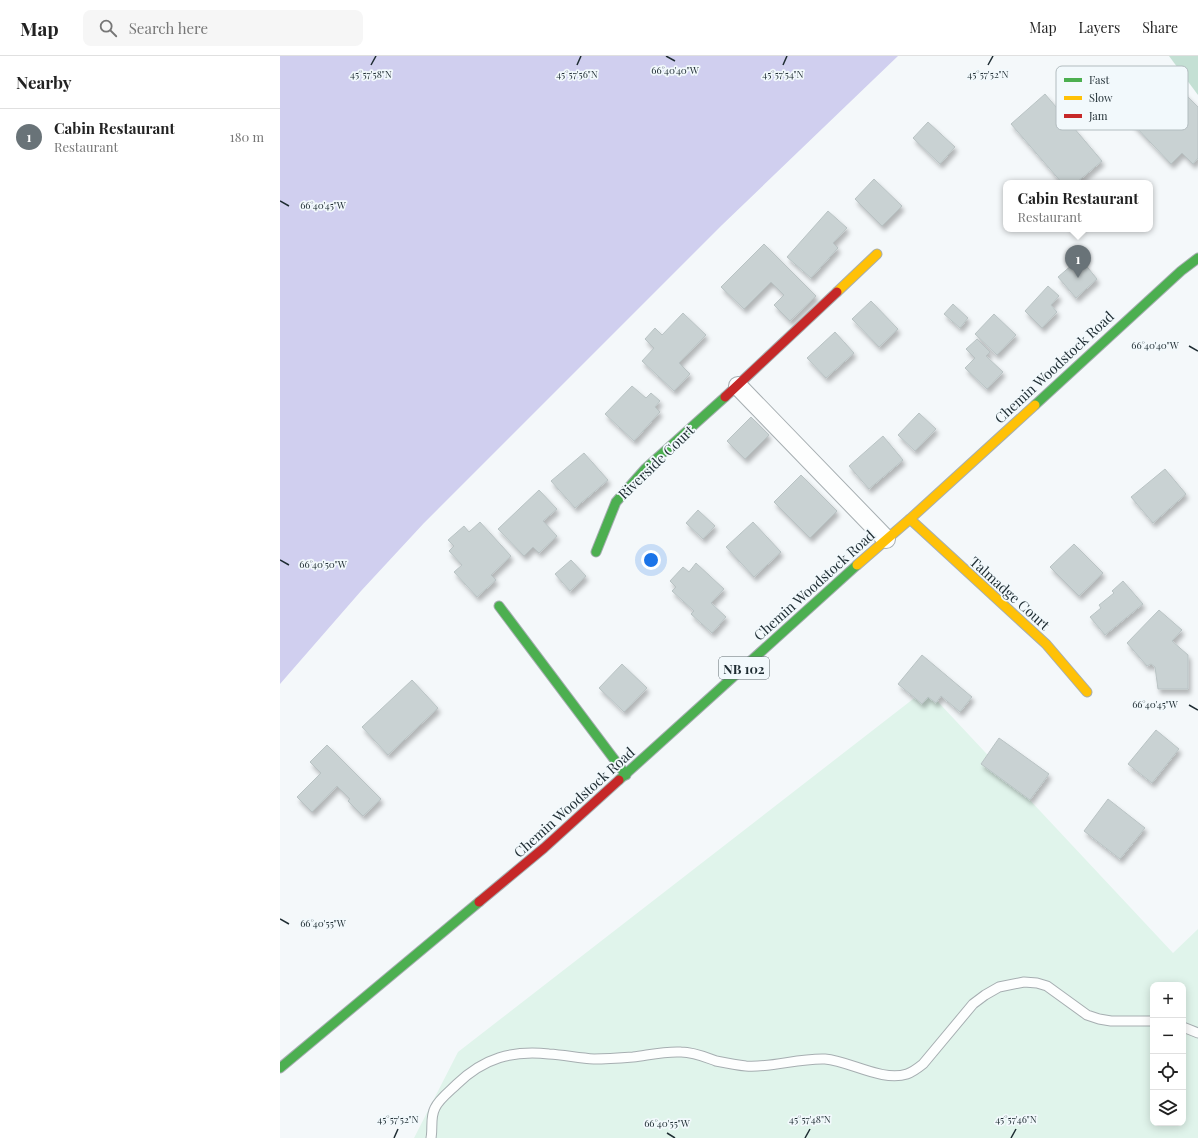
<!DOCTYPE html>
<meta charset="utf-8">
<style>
body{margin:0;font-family:"Playfair Display",serif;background:#f6f6f6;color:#222}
.controls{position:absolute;right:12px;bottom:12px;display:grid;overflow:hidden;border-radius:8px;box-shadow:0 2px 10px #0003}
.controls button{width:36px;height:36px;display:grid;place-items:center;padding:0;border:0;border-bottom:1px solid #e0e0e0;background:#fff;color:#222;font:20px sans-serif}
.you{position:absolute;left:371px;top:504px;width:14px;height:14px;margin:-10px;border:3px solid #fff;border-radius:50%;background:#1a73e8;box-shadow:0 0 0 6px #1a73e833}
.badge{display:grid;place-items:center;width:26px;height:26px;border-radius:50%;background:#697378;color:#fff;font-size:13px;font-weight:700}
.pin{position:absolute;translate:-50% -33px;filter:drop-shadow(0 1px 2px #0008)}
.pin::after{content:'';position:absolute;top:21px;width:14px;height:12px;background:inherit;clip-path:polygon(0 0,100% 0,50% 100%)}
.popup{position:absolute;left:723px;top:124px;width:150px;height:52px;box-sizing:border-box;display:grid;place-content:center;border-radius:8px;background:#fff;filter:drop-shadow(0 1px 3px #0005);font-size:13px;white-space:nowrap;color:#767676}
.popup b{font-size:15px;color:#222}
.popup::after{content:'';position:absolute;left:50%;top:100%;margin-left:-8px;border:8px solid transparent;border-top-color:#fff}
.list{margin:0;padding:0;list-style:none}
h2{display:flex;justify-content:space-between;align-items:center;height:52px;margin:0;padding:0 16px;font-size:17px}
h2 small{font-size:13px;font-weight:400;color:#767676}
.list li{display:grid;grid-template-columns:26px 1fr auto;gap:12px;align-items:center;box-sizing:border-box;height:56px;padding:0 16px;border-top:1px solid #e0e0e0}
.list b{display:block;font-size:15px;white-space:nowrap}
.list p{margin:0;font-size:13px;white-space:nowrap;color:#767676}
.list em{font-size:13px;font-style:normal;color:#767676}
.icon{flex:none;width:22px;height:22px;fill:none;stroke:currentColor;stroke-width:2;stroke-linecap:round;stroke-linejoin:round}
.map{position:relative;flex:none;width:918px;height:1082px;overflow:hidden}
header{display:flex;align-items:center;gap:24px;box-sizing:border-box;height:56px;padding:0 20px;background:#fff;border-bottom:1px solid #e0e0e0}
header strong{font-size:19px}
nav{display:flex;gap:22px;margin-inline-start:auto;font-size:14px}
.search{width:280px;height:36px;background:#f6f6f6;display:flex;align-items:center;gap:10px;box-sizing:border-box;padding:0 14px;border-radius:8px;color:#767676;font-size:15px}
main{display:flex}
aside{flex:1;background:#fff}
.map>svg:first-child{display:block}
.green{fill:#e0f4eb;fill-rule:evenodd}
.forest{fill:#c4e0d4}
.water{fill:#d0cfef}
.building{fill:#c9d2d3;stroke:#b9c3c4;filter:url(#shadow)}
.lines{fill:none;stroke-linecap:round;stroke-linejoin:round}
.lane-casing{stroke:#a6aeb1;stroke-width:11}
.street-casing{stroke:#a6aeb1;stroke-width:20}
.fast-casing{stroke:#a6aeb1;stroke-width:11}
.slow-casing{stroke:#a6aeb1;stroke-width:11}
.jam-casing{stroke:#a6aeb1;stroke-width:11}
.lane{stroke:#fdfefe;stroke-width:9}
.street{stroke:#fdfefe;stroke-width:18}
.fast{stroke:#4caf50;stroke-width:9}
.slow{stroke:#ffc107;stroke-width:9}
.jam{stroke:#c62828;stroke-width:9}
.ticks{fill:none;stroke:#1e2c32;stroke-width:1.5}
.labels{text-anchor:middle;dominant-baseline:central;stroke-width:3.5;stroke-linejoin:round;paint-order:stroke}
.shield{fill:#f2f9fc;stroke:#5e6a6f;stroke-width:1}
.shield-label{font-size:13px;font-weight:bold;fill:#1e2c32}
.street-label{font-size:14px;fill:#1e2c32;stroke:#f2f9fc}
.key{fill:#f2f9fc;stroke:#b2bcbf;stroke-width:1}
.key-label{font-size:11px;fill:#1e2c32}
.ticks-label{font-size:10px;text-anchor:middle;fill:#1e2c32;stroke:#f2f9fc;stroke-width:3.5;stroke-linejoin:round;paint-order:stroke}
</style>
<header>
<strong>Map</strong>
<div class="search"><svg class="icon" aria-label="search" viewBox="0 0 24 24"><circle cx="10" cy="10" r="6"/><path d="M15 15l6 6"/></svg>Search here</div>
<nav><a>Map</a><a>Layers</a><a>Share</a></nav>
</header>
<main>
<aside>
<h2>Nearby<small></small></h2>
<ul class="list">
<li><span class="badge">1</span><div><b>Cabin Restaurant</b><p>Restaurant</p></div><em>180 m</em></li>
</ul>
</aside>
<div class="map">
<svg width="918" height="1082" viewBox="0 0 918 1082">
<defs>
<filter id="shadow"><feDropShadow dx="2.5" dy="4.5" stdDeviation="2" flood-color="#0004"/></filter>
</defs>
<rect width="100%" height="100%" fill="#f4f8fa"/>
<path class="green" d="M646 633 893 897 918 873V1082H134L178 996ZM873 929H903V1067H873Z"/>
<path class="forest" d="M889 0H918V39Z"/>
<path class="water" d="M0 0H618L442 169 144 467 81 535 0 628Z"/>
<g class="building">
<path d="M893 26 918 51V102L913 108 902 97 891 108 851 66Z"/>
<path d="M765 38 822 105 796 127H782L731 68Z"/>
<path d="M648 66 675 91 660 108 633 82Z"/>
<path d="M594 123 622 150 602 170 575 143Z"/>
<path d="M548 155 567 172 553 187 558 192 531 222 507 201Z"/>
<path d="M484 188 536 240 510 265 494 249 504 239 491 226 464 253 441 231Z"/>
<path d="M800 202 817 223 796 242 778 221Z"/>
<path d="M768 230 779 240 771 249 777 256 762 272 745 255Z"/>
<path d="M591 245 618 273 599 291 572 263Z"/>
<path d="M673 248 688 262 680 272 664 258Z"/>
<path d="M403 257 426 279 399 307 410 318 394 335 362 305 374 292 365 283 375 272 382 279Z"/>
<path d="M714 258 736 279 717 299 695 278Z"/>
<path d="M555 276 574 297 546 322 527 302Z"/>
<path d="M697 283 710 296 706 300 723 316 707 333 685 312 695 302 686 293Z"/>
<path d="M352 330 366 342 371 337 380 345 375 351 380 356 354 385 325 358Z"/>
<path d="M639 357 656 373 635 395 618 379Z"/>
<path d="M471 361 489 379 465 403 447 385Z"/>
<path d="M603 380 623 404 589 433 569 410Z"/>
<path d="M304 397 328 424 295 452 271 425Z"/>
<path d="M885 413 906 438 873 467 851 441Z"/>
<path d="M521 419 557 455 530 482 494 446Z"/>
<path d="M259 434 277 453 263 465 277 480 259 497 253 491 244 500 218 473Z"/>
<path d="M418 454 435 470 423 483 406 467Z"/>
<path d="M200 466 231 500 211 519 216 524 197 541 174 516 182 509 169 495 174 490 168 484 184 470 189 476Z"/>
<path d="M473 466 501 496 474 521 446 491Z"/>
<path d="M794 488 823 517 799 540 770 511Z"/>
<path d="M291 504 306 520 290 535 275 518Z"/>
<path d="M416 507 444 533 431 547 446 561 432 577 411 558 414 555 392 535 396 531 390 525 403 511 409 516Z"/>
<path d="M843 525 863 548 825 579 810 561 821 552 819 549 834 537 832 535Z"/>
<path d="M879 554 902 574 892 585 908 599V633H878L875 611 871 608 867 610 847 587Z"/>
<path d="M642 599 692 641 680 656 661 640 656 647 648 641 642 648 618 628Z"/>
<path d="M342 608 367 632 344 656 319 632Z"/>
<path d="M132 624 158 652 108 699 82 671Z"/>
<path d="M876 674 899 693 872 727 848 708Z"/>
<path d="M719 682 769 718 750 744 701 708Z"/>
<path d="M47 689 101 743 83 760 68 745 70 743 57 730 32 756 17 741 41 717 30 706Z"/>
<path d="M828 743 865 772 840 803 804 775Z"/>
</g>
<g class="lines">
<g class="lane-casing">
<g id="lane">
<path d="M903 971 918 977"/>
<path d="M151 1082C153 1072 150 1061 155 1052 159 1043 170 1035 177 1028 204 1002 232 994 269 998 284 999 299 1002 314 1003 327 1003 340 1002 353 1001 369 999 385 995 401 996 414 996 425 1001 436 1005 446 1007 456 1009 466 1010 492 1012 518 1002 545 1003 570 1005 602 1026 627 1018 633 1016 638 1012 643 1008L693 948 705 939 719 931 744 926 757 927 767 930 807 959 819 963 831 965H873"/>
</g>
</g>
<g class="street-casing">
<path id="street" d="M458 330 606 483"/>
</g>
<g class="fast-casing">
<g id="fast">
<path d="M755 349 901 215 918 202"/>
<path d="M316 496 336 446 366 412 445 341"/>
<path d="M219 550 346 719"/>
<path d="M339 724 577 509"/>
<path d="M0 1012 199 846"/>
</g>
</g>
<g class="slow-casing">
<g id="slow">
<path d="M557 236 597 198"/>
<path d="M630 463 766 588 807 636"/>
<path d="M577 509 630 463 755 349"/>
</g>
</g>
<g class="jam-casing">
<g id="jam">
<path d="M445 341 557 236"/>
<path d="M199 846 264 792 339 724"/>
</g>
</g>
<use href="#lane" class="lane"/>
<use href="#street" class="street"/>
<use href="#fast" class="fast"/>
<use href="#slow" class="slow"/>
<use href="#jam" class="jam"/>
</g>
<path class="ticks" d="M386 0 395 5M91 9 96 0M297 9 301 0M503 9 507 0M708 9 713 0M0 145 9 150M909 290 918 295M0 504 9 509M909 649 918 654M0 863 9 868M387 1077 395 1082M114 1082 118 1073M525 1082 530 1073M731 1082 736 1073"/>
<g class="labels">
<rect class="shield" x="439" y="601" width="50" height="22" rx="3"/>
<g class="shield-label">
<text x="464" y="612">NB 102</text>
</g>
<g class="street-label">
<text transform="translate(774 311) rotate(-43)">Chemin Woodstock Road</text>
<text transform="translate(376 406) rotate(-44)">Riverside Court</text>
<text transform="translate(534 529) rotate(-42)">Chemin Woodstock Road</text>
<text transform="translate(730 537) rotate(42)">Talmadge Court</text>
<text transform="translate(294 746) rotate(-42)">Chemin Woodstock Road</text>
</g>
</g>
<rect x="776" y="10" width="132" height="64" rx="6" class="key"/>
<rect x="784" y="22" width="18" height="4" fill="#4caf50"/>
<rect x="784" y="40" width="18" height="4" fill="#ffc107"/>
<rect x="784" y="58" width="18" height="4" fill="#c62828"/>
<g class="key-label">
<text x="809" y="28">Fast</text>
<text x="809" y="46">Slow</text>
<text x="809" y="64">Jam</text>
</g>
<g class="ticks-label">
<text x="395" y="18">66°40'40"W</text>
<text x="503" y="22">45°57'54"N</text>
<text x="91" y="22">45°57'58"N</text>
<text x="297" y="22">45°57'56"N</text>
<text x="708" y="22">45°57'52"N</text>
<text x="43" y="153">66°40'45"W</text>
<text x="875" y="293">66°40'40"W</text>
<text x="43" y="512">66°40'50"W</text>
<text x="875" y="652">66°40'45"W</text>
<text x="43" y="871">66°40'55"W</text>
<text x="118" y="1067">45°57'52"N</text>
<text x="530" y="1067">45°57'48"N</text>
<text x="736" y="1067">45°57'46"N</text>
<text x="387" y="1071">66°40'55"W</text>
</g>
</svg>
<div class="controls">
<button>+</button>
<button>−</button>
<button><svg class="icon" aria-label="locate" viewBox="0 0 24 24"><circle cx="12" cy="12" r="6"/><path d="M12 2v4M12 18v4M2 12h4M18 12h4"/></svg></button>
<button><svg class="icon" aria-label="layers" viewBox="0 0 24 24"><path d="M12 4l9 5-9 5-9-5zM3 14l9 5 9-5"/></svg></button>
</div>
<div class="you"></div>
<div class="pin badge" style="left:798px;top:222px">1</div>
<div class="popup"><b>Cabin Restaurant</b>Restaurant</div>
</div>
</main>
